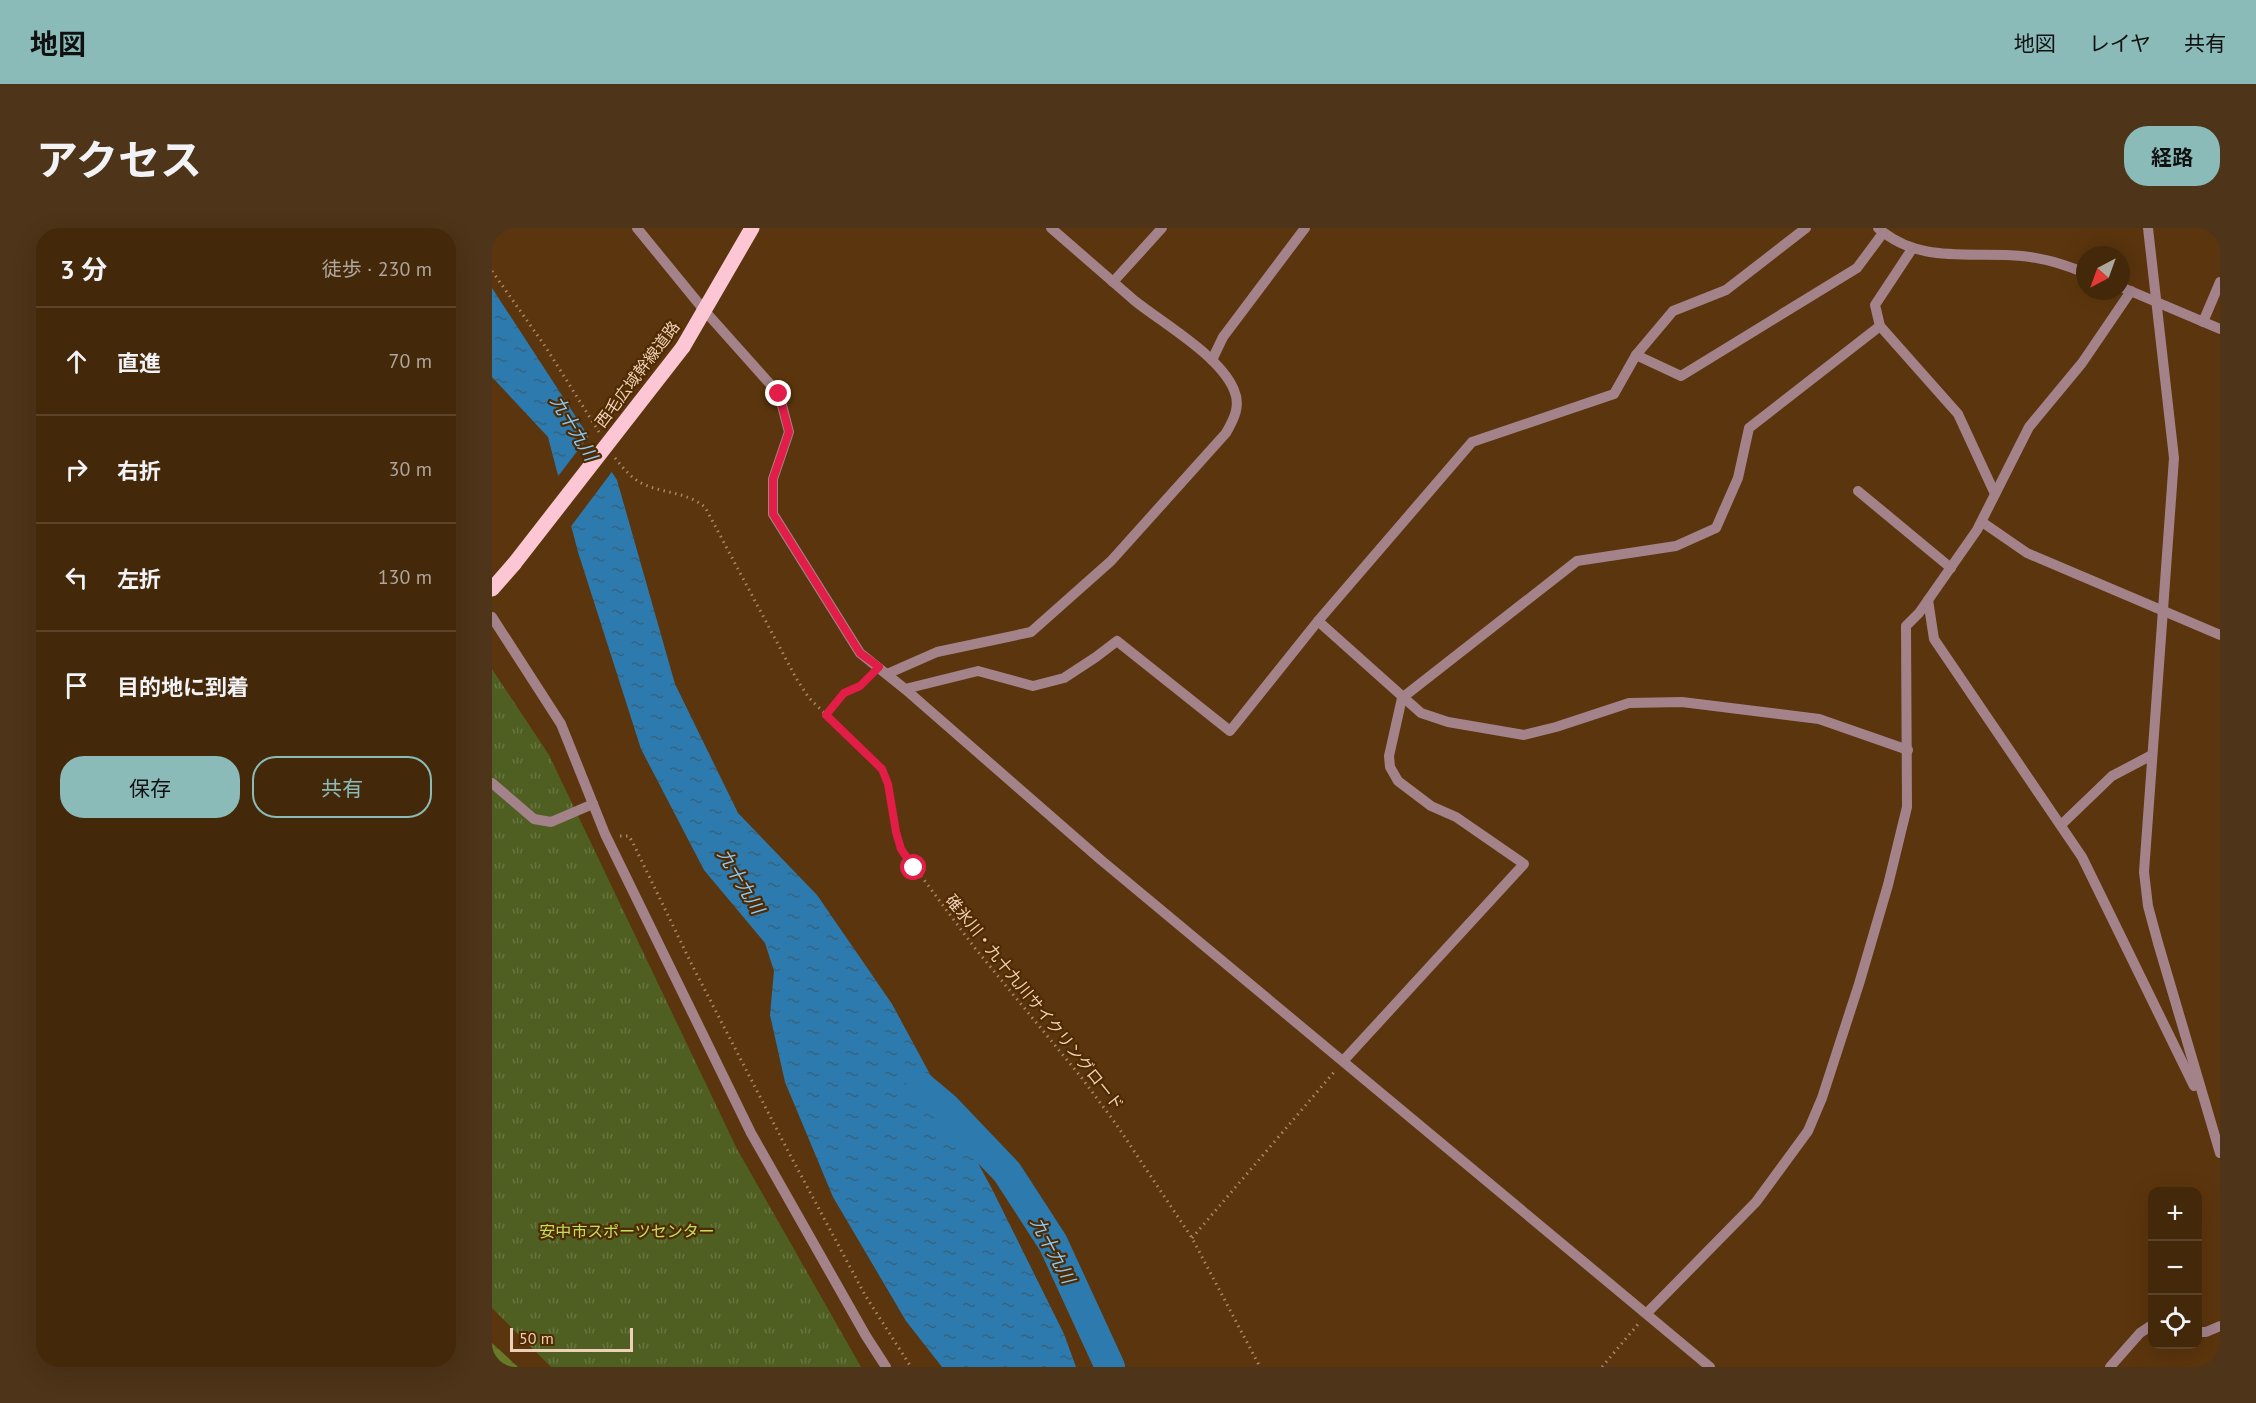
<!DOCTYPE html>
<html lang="ja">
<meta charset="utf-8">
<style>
body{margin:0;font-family:"PT Sans","Noto Sans JP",sans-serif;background:#4e3418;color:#f1f3f6}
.controls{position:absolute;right:18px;bottom:18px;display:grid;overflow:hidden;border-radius:12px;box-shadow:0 6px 24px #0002}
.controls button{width:54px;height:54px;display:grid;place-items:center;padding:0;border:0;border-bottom:2px solid #5c442b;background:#44280a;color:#f1f3f6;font:30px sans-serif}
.compass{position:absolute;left:1584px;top:18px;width:54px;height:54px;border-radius:50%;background:#44280a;box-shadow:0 6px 24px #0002;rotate:221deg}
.scale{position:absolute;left:18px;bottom:15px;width:123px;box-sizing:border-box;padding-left:6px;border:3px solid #eed0b7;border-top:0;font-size:16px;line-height:21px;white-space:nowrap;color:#eed0b7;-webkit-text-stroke:4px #502a00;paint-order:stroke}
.stop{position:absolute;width:18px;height:18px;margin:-14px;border:4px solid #e11d48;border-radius:50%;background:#fff}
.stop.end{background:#e11d48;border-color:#fff;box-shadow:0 2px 6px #0008}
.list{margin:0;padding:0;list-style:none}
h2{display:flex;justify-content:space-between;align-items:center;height:78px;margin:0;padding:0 24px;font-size:26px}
h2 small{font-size:20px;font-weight:400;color:#afa69c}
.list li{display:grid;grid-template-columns:39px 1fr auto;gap:18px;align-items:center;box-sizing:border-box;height:108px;padding:0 24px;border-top:2px solid #5c442b}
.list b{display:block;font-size:22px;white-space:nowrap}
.list em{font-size:20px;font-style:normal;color:#afa69c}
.actions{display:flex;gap:12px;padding:18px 24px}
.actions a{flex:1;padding:14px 0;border:2px solid #8bbbb9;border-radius:24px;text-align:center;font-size:21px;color:#8bbbb9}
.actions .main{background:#8bbbb9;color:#111}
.icon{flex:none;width:33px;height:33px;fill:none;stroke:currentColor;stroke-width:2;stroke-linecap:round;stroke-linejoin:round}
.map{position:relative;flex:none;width:1728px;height:1139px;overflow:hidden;border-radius:24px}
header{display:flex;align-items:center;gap:36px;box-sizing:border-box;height:84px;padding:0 30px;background:#8bbbb9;color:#111}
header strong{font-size:28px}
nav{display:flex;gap:33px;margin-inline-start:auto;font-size:21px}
.intro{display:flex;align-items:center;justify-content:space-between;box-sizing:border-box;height:144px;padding:0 36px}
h1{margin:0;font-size:42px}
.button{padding:15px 27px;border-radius:24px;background:#8bbbb9;color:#111;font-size:21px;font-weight:700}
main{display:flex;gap:36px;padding:0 36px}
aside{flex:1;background:#44280a;border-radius:24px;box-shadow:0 6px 24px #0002}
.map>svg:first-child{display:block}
.forest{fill:url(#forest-firs)}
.park{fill:url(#park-tufts)}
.water{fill:url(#water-ripples)}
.pier{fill:#5b350d}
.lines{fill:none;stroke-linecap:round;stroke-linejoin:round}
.river{stroke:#2d7bae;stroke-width:30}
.path{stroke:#a88666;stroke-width:3;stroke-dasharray:1.5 4.5;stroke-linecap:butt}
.minor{stroke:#a3828a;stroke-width:10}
.major{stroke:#fdc6d4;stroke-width:15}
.major-bridge{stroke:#fdc6d4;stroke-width:15}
.route{stroke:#e11d48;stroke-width:8}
.labels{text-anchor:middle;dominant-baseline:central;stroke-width:4.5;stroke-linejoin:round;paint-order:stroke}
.street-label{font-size:16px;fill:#eed0b7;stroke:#502a00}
.park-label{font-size:16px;fill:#bfe157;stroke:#502a00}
.water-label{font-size:18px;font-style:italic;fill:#87cbfe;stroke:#502a00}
</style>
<header>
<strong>地図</strong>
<nav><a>地図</a><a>レイヤ</a><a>共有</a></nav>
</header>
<div class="intro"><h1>アクセス</h1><a class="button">経路</a></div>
<main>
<aside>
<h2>3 分<small>徒歩 · 230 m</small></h2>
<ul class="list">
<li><svg class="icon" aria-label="ahead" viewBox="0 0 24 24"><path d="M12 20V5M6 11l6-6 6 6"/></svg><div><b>直進</b></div><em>70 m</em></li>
<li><svg class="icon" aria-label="right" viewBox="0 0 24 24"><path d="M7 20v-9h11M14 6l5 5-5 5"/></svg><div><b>右折</b></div><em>30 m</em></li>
<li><svg class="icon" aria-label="left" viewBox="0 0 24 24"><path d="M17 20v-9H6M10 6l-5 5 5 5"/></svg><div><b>左折</b></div><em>130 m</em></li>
<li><svg class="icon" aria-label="arrive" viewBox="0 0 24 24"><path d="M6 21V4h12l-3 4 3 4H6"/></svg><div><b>目的地に到着</b></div></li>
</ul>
<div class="actions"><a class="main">保存</a><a>共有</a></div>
</aside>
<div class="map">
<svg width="1728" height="1139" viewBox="0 0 1728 1139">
<defs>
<pattern id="forest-firs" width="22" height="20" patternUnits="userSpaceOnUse" patternTransform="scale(1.5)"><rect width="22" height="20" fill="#667a28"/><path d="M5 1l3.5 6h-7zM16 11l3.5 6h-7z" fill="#5a622e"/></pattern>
<pattern id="park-tufts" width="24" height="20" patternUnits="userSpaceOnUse" patternTransform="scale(1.5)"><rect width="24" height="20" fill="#4f5f22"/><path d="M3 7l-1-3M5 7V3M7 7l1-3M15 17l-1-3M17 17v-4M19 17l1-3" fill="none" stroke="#697540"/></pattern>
<pattern id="water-ripples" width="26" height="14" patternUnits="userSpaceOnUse" patternTransform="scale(1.5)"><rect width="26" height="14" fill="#2d7bae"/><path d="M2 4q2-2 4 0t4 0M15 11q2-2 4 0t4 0" fill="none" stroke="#37637e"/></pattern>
</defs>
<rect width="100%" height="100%" fill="#5b350d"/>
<path class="forest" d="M0 1115 26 1139H0Z"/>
<path class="park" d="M0 441 57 527 245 921 369 1139H59L0 1080Z"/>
<path class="water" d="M0 60 125 252 183 456 246 585 325 667 400 776 500 961 572 1106 584 1139H450L414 1093 341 969 293 854 278 787 282 743 273 715 212 642 149 521 86 324 56 209 0 149Z"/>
<path class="pier" d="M99 205 122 241 77 301 64 251Z"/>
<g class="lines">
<path class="river" d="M429 859 454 880 515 944 561 1015 618 1139"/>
<g class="path">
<path d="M0 43 53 118 107 204"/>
<path d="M123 230C131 240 139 250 151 256 173 266 192 263 213 279L304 450 317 470 390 541C400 567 401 594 409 621L482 719 589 849 624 896 700 1010 768 1139"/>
<path d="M334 487 352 465 368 458 379 448"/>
<path d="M128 608H137L141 615 200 737 296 923 373 1067 419 1139"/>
<path d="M700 1010 843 843"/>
<path d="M1110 1139 1147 1095"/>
</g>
<g class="minor">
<path d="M145 0 212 82 287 166 297 204 281 251V286L368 425 413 461 609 632 1218 1139"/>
<path d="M1386 0C1428 37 1480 23 1530 28 1551 30 1574 37 1593 45"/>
<path d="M1656 0 1682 230 1652 644 1656 678 1666 715 1728 925"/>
<path d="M621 54 670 0"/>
<path d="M1629 59 1728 101"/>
<path d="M1711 94 1728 54"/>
<path d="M1388 98 1466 186 1503 266"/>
<path d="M1144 127 1189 148 1365 40 1391 5"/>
<path d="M720 132 731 109 813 0"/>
<path d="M1366 263 1459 340"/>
<path d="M1490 294 1535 325 1728 407"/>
<path d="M1436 372 1442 411 1590 629 1702 858"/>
<path d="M0 389 69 496 113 606 259 905 374 1108 394 1139"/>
<path d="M826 393 929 485 956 494 1032 507 1064 499 1137 475 1190 474 1327 491 1416 522"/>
<path d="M395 446 445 424 539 404 619 333 734 205C742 191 749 178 742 162 728 128 672 96 643 73 615 49 587 24 559 0"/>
<path d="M413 461 486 443 541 458 572 450 604 429 625 413 738 503 826 393 980 214 1122 166 1144 127 1181 83 1234 62 1314 0"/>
<path d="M0 555 42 591 59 594 101 576"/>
<path d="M1569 597 1620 548 1660 527"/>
<path d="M852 832 1032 636 964 589 939 578 906 553 898 539 897 528 910 470 1085 333 1184 318 1224 300 1246 250 1257 200 1388 98 1383 77 1420 21"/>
<path d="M1155 1085 1264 974 1316 903 1330 870 1367 756 1396 657 1415 579 1414 398 1427 385 1485 302 1537 199 1590 135 1639 63"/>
<path d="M1706 1104H1714L1728 1098"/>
<path d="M1618 1139 1648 1105 1660 1097"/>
</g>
<g class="major">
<path d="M191 119 260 0"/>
<path d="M0 361 22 336"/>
</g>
<path class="major-bridge" d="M22 336 191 119"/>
</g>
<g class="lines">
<path class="route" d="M287 166 297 204 281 251V286L368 425 387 439 368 458 352 465 334 487 390 541 396 556 404 604 409 621 422 640"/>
</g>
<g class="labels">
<g class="street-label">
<text transform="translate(145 146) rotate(-53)">西毛広域幹線道路</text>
<text transform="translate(543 774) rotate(51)">碓氷川・九十九川サイクリングロード</text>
</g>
<g class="park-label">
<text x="135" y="1003">安中市スポーツセンター</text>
</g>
<g class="water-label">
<text transform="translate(82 200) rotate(59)">九十九川</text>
<text transform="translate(249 653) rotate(59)">九十九川</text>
<text transform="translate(561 1022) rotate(62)">九十九川</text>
</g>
</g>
</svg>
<div class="controls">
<button>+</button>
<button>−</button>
<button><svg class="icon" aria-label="locate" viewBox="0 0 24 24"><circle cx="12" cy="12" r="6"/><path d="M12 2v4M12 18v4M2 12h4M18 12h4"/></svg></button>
</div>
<svg class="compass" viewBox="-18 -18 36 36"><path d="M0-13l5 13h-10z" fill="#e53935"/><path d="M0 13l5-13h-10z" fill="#afa69c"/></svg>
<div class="scale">50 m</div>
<div class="stop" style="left:422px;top:640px"></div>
<div class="stop end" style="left:287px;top:166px"></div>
</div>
</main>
